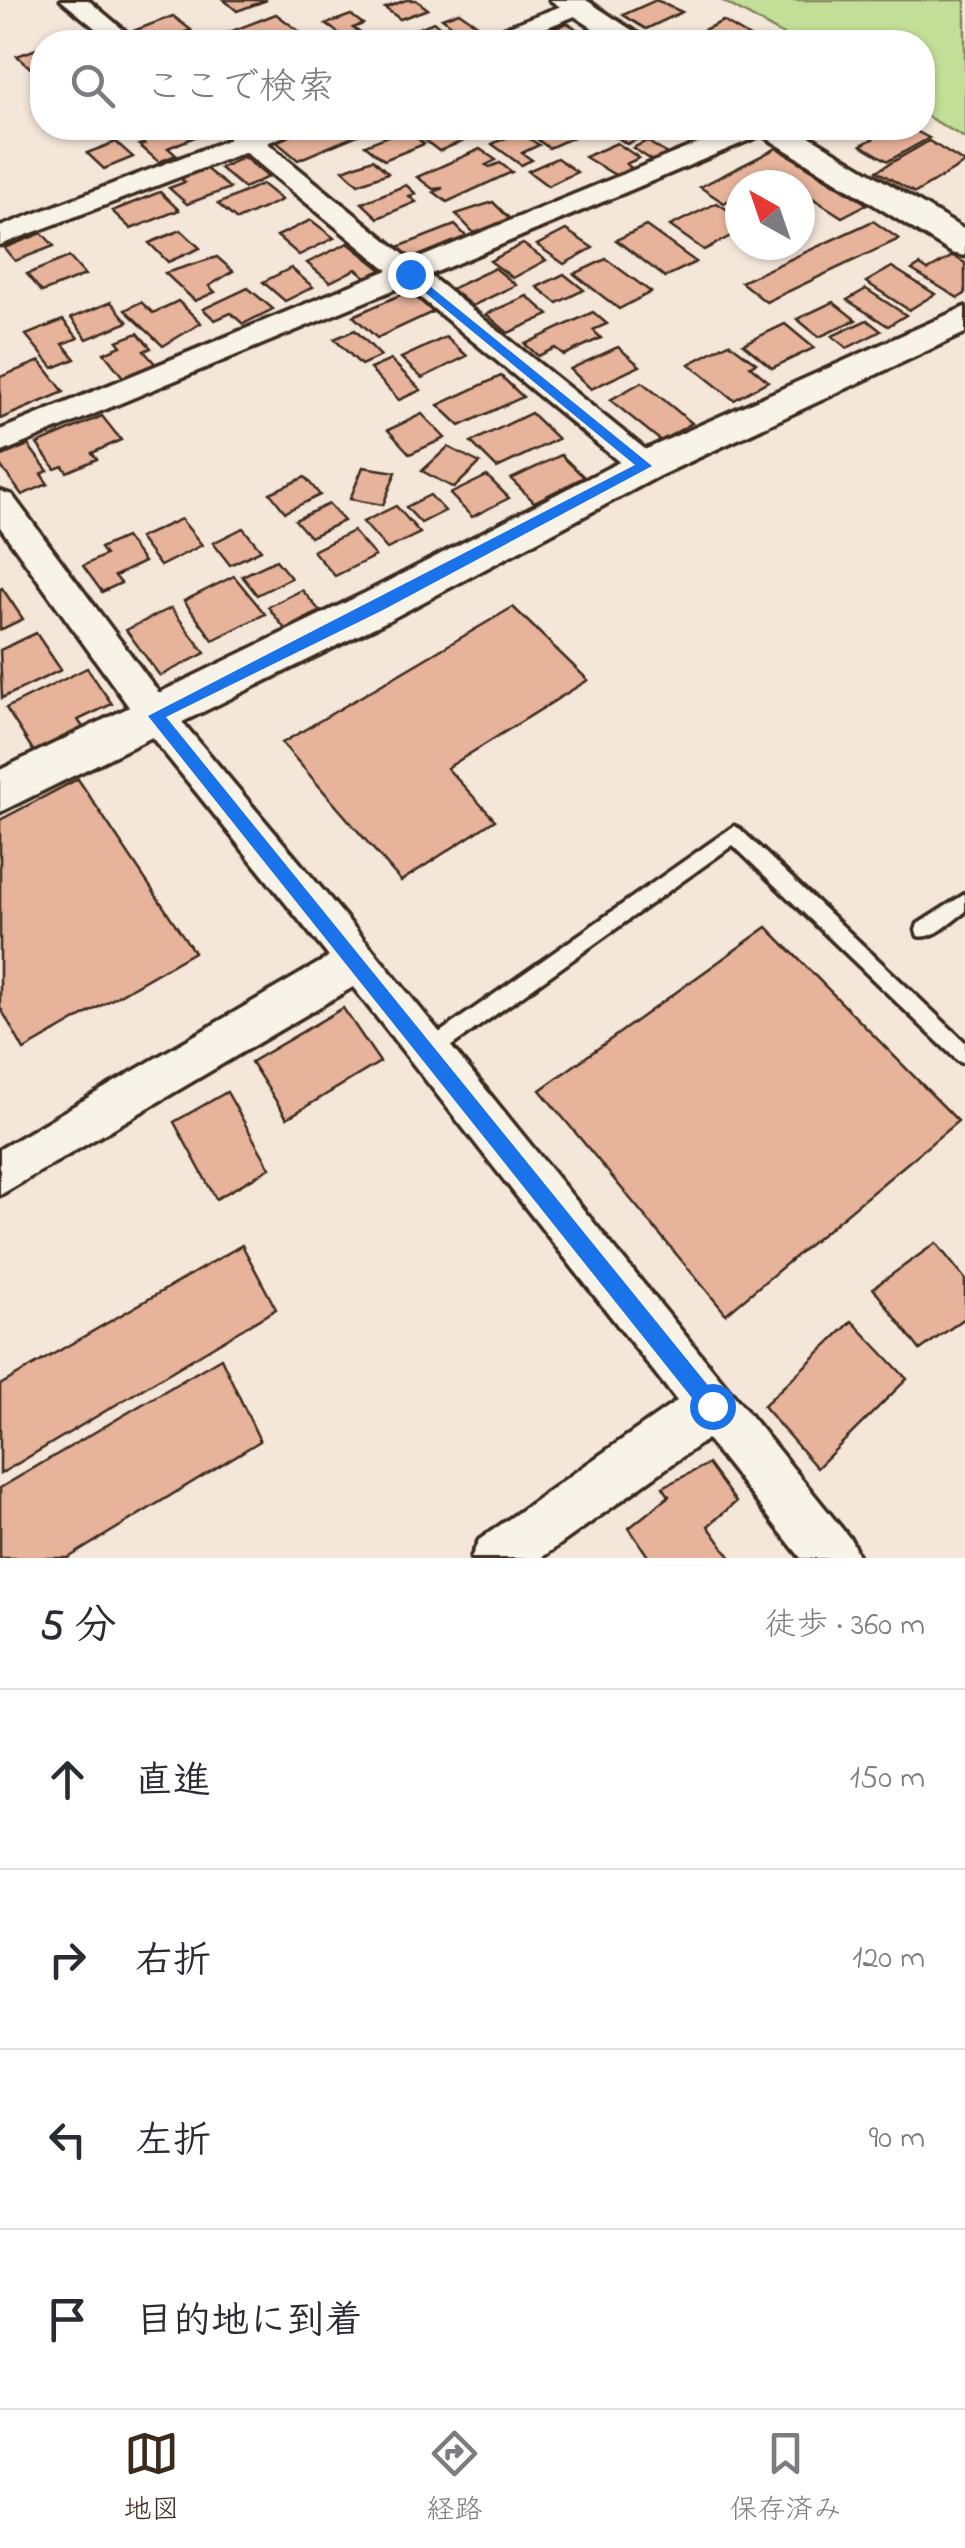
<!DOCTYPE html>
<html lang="ja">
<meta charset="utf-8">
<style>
body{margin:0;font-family:"Indie Flower","Klee One",sans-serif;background:#f7f7f7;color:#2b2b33}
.compass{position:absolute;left:725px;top:170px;width:90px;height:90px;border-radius:50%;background:#fff;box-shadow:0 2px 8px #0004;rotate:320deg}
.stop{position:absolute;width:30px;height:30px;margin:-22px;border:8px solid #1a73e8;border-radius:50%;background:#fff}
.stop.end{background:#1a73e8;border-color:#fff;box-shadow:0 2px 10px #0008}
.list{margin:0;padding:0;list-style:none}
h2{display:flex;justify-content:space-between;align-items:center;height:130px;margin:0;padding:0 40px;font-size:42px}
h2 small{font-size:32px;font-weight:400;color:#7c7c81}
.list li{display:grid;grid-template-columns:65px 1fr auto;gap:30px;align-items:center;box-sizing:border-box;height:180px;padding:0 40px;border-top:2px solid #e1e1e2}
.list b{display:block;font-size:38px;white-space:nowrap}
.list em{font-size:32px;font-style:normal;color:#7c7c81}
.icon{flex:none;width:55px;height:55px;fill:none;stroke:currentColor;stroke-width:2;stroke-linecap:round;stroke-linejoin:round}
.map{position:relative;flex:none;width:965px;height:1558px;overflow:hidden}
.search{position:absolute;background:#fff;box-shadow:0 2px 8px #0004;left:30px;right:30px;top:30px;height:110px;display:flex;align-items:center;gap:25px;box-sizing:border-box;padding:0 35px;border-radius:40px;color:#7c7c81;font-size:38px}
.sheet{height:850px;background:#fff}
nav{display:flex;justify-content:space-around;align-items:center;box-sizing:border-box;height:140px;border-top:2px solid #e1e1e2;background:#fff;font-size:28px;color:#7c7c81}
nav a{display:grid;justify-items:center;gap:5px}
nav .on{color:#3b2a1e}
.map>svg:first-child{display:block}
.green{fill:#c3df97;stroke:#7f845a;stroke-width:2.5}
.building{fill:#e7b39b;stroke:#3b2a1e;stroke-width:2.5}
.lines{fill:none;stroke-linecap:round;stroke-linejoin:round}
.service-casing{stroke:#3b2a1e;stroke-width:7}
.minor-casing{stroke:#3b2a1e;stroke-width:7}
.tertiary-casing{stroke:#3b2a1e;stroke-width:7}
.service{fill:#f7f3e8;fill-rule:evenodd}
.minor{fill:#f7f3e8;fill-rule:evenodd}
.tertiary{fill:#f7f3e8;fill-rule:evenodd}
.route{fill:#1a73e8}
</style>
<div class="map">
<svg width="965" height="1558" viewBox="0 0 965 1558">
<rect width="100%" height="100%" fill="#f4e6d9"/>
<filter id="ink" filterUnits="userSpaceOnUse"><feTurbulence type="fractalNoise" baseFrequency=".01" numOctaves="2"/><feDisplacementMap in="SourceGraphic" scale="20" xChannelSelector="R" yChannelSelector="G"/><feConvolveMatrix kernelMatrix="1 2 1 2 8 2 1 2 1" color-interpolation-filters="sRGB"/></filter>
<g filter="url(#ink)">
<path class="green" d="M721 0H965V138L923 114 922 42H796Z"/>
<g class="building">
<path d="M224 0H267L237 11Z"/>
<path d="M406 0H416L428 9 400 19 385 8Z"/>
<path d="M656 0 682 12 646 29 623 15Z"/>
<path d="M459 12 479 26 462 33 442 18Z"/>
<path d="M276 14 303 34 280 42 209 40Z"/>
<path d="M351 15 363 24 353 28 371 40 351 42 326 24Z"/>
<path d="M173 16 191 30 157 42H148L133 31Z"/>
<path d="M723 21 758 42H678Z"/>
<path d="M434 22 458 40 434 42 416 29Z"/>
<path d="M567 23 588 36 564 42 547 32Z"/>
<path d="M85 31 99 42H54Z"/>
<path d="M42 47V69L35 72 17 56Z"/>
<path d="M130 128H201L207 132 168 148 176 155 159 162 139 145 144 144 127 129Z"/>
<path d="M302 128H351L360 134 298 160 273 139Z"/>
<path d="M476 128 483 133 439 151 410 129Z"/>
<path d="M522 128H594L549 148Z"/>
<path d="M603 128H662L627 144Z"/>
<path d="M681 128H724L730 131 704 143Z"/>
<path d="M894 128H910L929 138 888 161 861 145Z"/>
<path d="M406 129 424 144 384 160 365 145Z"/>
<path d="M519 132 539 145 522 153 532 160 521 165 492 144Z"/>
<path d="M647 141 670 156 656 163 633 148Z"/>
<path d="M929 141 965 163 915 193 877 171Z"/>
<path d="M116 142 133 157 104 169 87 153Z"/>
<path d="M617 143 639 158 626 164 633 169 617 176 585 157Z"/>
<path d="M777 148 867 204 842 217 800 190V185H792L777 176 758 185H740V194L724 203 700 187Z"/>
<path d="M480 149 496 160 486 165 490 167 500 163 512 172 447 202 434 192 443 188 433 189 417 177Z"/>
<path d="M244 157 268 177 244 188 220 168Z"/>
<path d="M557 158 577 172 548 186 528 171Z"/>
<path d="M373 159 388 173 358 184 343 170Z"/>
<path d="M205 168 230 188 187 204 169 188 185 182 180 178Z"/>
<path d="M262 184 282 200 237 220 218 204Z"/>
<path d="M406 185 416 194 409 196 416 202 378 218 362 203Z"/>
<path d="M160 192 179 210 131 229 112 211Z"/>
<path d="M493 202 512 221 475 234 456 214Z"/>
<path d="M717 203 740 218V231L704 250 670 226Z"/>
<path d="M311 220 334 238 299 255 277 236Z"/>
<path d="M873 221 899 239 766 302 741 282Z"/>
<path d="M455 225 469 239 411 261 398 247Z"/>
<path d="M646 226 696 262 665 277 616 240Z"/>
<path d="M181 230 200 248 168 262 149 243Z"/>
<path d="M566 230 593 248 564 264 537 245Z"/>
<path d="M42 233 54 246 15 261 4 248Z"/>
<path d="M348 243 382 270 367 278 356 269 330 282 307 263Z"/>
<path d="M523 244 546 260 513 278 490 261Z"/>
<path d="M953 256 965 263V294L958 298 912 270 920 265 928 270Z"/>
<path d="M69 257 85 275 42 292 27 274Z"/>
<path d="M217 257 233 271 209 286 215 292 195 301 165 273Z"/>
<path d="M606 259 651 292 619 309 574 274Z"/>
<path d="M892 267 935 294 909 310 866 282Z"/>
<path d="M291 268 313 287 285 301 263 282Z"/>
<path d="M495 268 516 285 472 306 451 289Z"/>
<path d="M564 274 584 290 557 303 537 287Z"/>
<path d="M248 288 273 309 243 324 231 313 215 320 203 309Z"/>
<path d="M866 289 906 315 888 326 847 300Z"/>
<path d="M409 291 433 312 377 338 353 316Z"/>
<path d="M527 296 549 315 508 333 486 314Z"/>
<path d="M178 301 201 323 163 346 125 310 141 302 153 313Z"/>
<path d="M111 302 128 322 87 339 71 318Z"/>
<path d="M833 302 856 320 819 337 797 319Z"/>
<path d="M593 312 607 324 593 330 601 338 564 355 555 348 538 356 525 344Z"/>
<path d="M63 320 78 338 63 344 75 359 53 368 26 335Z"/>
<path d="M867 320 881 331 847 348 832 336Z"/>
<path d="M785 324 814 348 772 368 743 344Z"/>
<path d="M355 330 381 356 361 365 334 339Z"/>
<path d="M138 333 151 348 144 351 158 367 126 381 104 353 121 346 117 341Z"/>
<path d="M446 337 467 356 422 378 401 358Z"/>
<path d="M729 343 756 363 750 366 768 381 734 400 689 364Z"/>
<path d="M618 347 640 366 591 389 570 369Z"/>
<path d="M391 360 421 390 399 400 370 369Z"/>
<path d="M40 361 64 392 0 419V377Z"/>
<path d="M501 376 523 397 460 426 438 405Z"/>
<path d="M642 382 692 423 661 441 610 400Z"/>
<path d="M531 413 558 439 497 468 471 442Z"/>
<path d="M422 414 445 438 410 454 388 430Z"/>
<path d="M102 416 121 440 92 453 97 459 67 472 63 466 55 469 37 444Z"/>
<path d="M28 445 48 471 41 474 48 484 22 495 0 465V457Z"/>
<path d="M448 447 480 463 454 488 422 471Z"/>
<path d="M561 455 584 477 534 502 511 479Z"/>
<path d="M363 467 396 472 383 505 350 499Z"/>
<path d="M487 476 509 498 472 517 450 494Z"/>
<path d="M305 477 320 495 285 512 270 493Z"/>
<path d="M430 495 445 511 421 523 406 507Z"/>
<path d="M329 504 344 521 310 537 295 520Z"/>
<path d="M396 506 420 533 387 549 363 522Z"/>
<path d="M181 519 202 545 160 566 139 538Z"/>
<path d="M243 528 261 550 230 565 213 543Z"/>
<path d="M353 531 375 556 335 576 313 551Z"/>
<path d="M125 537 144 562 115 576 121 583 102 592 83 566 105 555 100 548Z"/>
<path d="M276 560 291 578 257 595 242 576Z"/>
<path d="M234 576 265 614 213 640 184 601Z"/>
<path d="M2 588 23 619 0 630V589Z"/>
<path d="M302 590 320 611 285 629 268 607Z"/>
<path d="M513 607 588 680 447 768 495 820 401 881 282 743Z"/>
<path d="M171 608 205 653 160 676 126 630Z"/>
<path d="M36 633 61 670 2 698 0 650Z"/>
<path d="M87 668 112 704 78 720 85 730 36 755 6 708Z"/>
<path d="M78 779 194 952 24 1050 0 1007V820Z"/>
<path d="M767 927 958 1121 726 1314 540 1090Z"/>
<path d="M343 1008 380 1062 287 1118 251 1062Z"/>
<path d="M227 1092 270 1168 216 1199 174 1122Z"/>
<path d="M936 1243 965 1279V1318L920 1350 873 1288Z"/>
<path d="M242 1245 276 1309 0 1474V1385Z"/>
<path d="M852 1321 907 1379 817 1468 763 1406Z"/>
<path d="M221 1358 260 1441 68 1558H0V1488Z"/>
<path d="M708 1464 736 1502 708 1526 731 1558H649L629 1528 669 1496 663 1487Z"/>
</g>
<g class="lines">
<g class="service-casing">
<g id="service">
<path d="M734 826 740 829 965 1042V1064L958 1061 733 845 436 1057 429 1060 422 1057 419 1051 422 1045Z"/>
<path d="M965 894V912C952 921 934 940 918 936L916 930 918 924Z"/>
</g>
</g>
<g class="minor-casing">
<g id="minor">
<path d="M61 0H88L138 42H112Z"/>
<path d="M577 0 589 7 585 12 510 42H478L481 37Z"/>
<path d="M219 128H295L291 133 267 143 412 261 736 128H770L766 133 429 275 656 458 661 466 656 474 645 477 634 474 405 285 0 453V430L388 270 245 152 0 245V227L230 139Z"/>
<path d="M0 491 12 495 168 705 372 949 851 1540 859 1558H801L707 1439 541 1558H471L479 1540 677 1401 353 987 0 1195V1149L329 957 142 725 0 527Z"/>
</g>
</g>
<g class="tertiary-casing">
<g id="tertiary">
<path d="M550 0H586L650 42H614Z"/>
<path d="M758 128H796L965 230V256L952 253 762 135Z"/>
<path d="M965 307V333L659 476 393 618 0 812V770L363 594 631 456Z"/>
</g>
</g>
<use href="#service" class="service"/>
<use href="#minor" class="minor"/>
<use href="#tertiary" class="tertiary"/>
</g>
</g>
<path class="route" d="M410 270 652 466 383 610 166 717 719 1399 722 1406 719 1413 712 1417 704 1413 148 716 635 465 405 276 403 274Z"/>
</svg>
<svg class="compass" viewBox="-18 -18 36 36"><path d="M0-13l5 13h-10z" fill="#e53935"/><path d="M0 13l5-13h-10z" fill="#7c7c81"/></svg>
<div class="stop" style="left:712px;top:1406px"></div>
<div class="stop end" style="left:410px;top:274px"></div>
<div class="search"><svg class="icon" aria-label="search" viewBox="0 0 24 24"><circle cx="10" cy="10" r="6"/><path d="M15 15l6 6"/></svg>ここで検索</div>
</div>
<section class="sheet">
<h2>5 分<small>徒歩 · 360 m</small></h2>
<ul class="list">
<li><svg class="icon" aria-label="ahead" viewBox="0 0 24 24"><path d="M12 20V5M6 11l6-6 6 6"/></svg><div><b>直進</b></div><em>150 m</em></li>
<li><svg class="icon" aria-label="right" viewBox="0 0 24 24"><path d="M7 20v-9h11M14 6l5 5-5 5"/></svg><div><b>右折</b></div><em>120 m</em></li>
<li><svg class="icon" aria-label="left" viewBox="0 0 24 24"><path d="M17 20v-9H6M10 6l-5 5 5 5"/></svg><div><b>左折</b></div><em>90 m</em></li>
<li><svg class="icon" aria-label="arrive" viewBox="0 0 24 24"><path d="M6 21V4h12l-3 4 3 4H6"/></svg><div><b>目的地に到着</b></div></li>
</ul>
</section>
<nav>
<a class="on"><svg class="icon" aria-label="map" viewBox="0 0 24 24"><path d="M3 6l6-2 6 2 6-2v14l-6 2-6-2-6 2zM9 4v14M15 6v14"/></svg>地図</a>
<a><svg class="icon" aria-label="directions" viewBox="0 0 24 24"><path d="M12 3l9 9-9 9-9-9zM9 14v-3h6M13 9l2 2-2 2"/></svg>経路</a>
<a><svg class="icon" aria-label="saved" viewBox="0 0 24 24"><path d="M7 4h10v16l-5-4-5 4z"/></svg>保存済み</a>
</nav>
